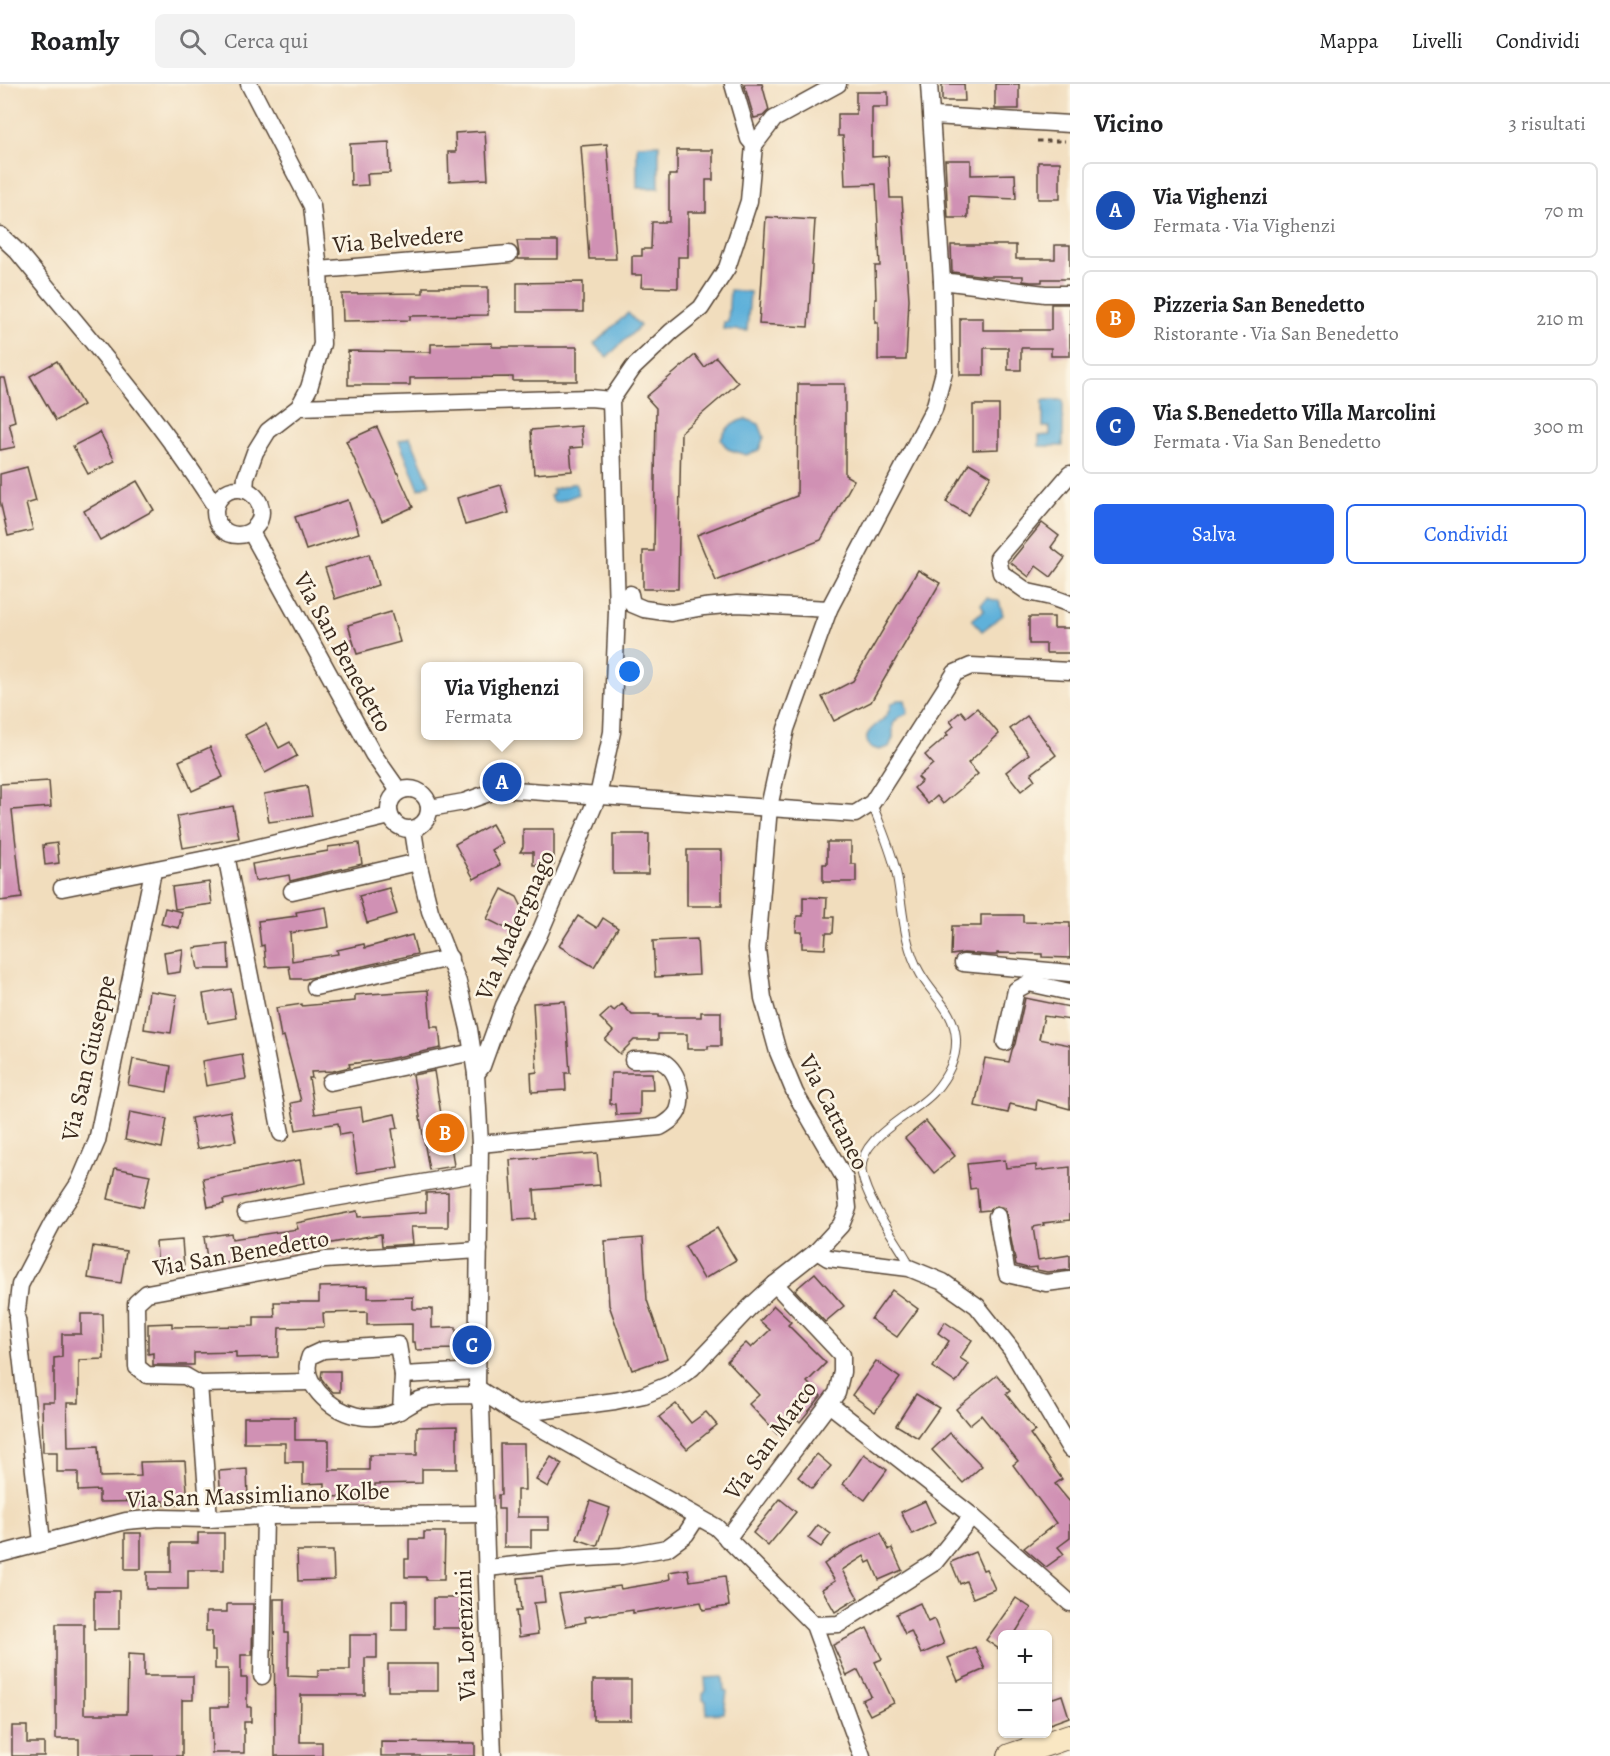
<!DOCTYPE html>
<html lang="it">
<meta charset="utf-8">
<style>
body{margin:0;font-family:Alegreya,serif;background:#f2f2f2;color:#202124}
.controls{position:absolute;right:18px;bottom:18px;display:grid;overflow:hidden;border-radius:9px;box-shadow:0 2px 4px #0004}
.controls button{width:54px;height:54px;display:grid;place-items:center;padding:0;border:0;border-bottom:2px solid #e0e0e0;background:#fff;color:#202124;font:30px sans-serif}
.you{position:absolute;left:630px;top:588px;width:21px;height:21px;margin:-15px;border:4px solid #fff;border-radius:50%;background:#1a73e8;box-shadow:0 0 0 9px #1a73e833}
.badge{display:grid;place-items:center;width:39px;height:39px;border-radius:50%;background:#2563eb;color:#fff;font-size:20px;font-weight:700}
.pin{position:absolute;translate:-50% -50%;border:3px solid #fff;box-shadow:0 2px 6px #0006}
.popup{position:absolute;left:421px;top:578px;width:162px;height:78px;box-sizing:border-box;display:grid;place-content:center;border-radius:9px;background:#fff;filter:drop-shadow(0 2px 4px #0005);font-size:20px;white-space:nowrap;color:#757577}
.popup b{font-size:22px;color:#202124}
.popup::after{content:'';position:absolute;left:50%;top:100%;margin-left:-12px;border:12px solid transparent;border-top-color:#fff}
.list{margin:0;padding:0;list-style:none}
h2{display:flex;justify-content:space-between;align-items:center;height:78px;margin:0;padding:0 24px;font-size:26px}
h2 small{font-size:20px;font-weight:400;color:#757577}
.list li{display:grid;grid-template-columns:39px 1fr auto;gap:18px;align-items:center;box-sizing:border-box;height:96px;margin:0 12px 12px;padding:0 12px;border:2px solid #e0e0e0;border-radius:9px}
.list b{display:block;font-size:22px;white-space:nowrap}
.list p{margin:0;font-size:20px;white-space:nowrap;color:#757577}
.list em{font-size:20px;font-style:normal;color:#757577}
.actions{display:flex;gap:12px;padding:18px 24px}
.actions a{flex:1;padding:14px 0;border:2px solid #2563eb;border-radius:9px;text-align:center;font-size:21px;color:#2563eb}
.actions .main{background:#2563eb;color:#fff}
.icon{flex:none;width:33px;height:33px;fill:none;stroke:currentColor;stroke-width:2;stroke-linecap:round;stroke-linejoin:round}
.map{position:relative;flex:none;width:1070px;height:1672px;overflow:hidden}
header{display:flex;align-items:center;gap:36px;box-sizing:border-box;height:84px;padding:0 30px;background:#fff;border-bottom:2px solid #e0e0e0}
header strong{font-size:28px}
nav{display:flex;gap:33px;margin-inline-start:auto;font-size:21px}
.search{width:420px;height:54px;background:#f2f2f2;display:flex;align-items:center;gap:15px;box-sizing:border-box;padding:0 21px;border-radius:9px;color:#757577;font-size:22px}
main{display:flex}
aside{flex:1;background:#fff}
.map>svg:first-child{display:block}
.water{fill:#5fb1da;stroke:#4d6e7c;stroke-width:1.5}
.building{fill:#d091b4}
.lines{fill:none;stroke-linecap:round;stroke-linejoin:round}
.lane-casing{stroke:#564536;stroke-width:10}
.street-casing{stroke:#564536;stroke-width:19}
.secondary-casing{stroke:#564536;stroke-width:26}
.path{stroke:#564536;stroke-width:3;stroke-dasharray:4.5 4.5;stroke-linecap:butt}
.lane{stroke:#fff;stroke-width:8}
.street{stroke:#fff;stroke-width:16}
.secondary{stroke:#f9e7c3;stroke-width:24}
.labels{text-anchor:middle;dominant-baseline:central;stroke-width:5;stroke-linejoin:round;paint-order:stroke}
.street-label{font-size:24px;fill:#3b2a1e;stroke:#fcf5e5}
</style>
<header>
<strong>Roamly</strong>
<div class="search"><svg class="icon" aria-label="search" viewBox="0 0 24 24"><circle cx="10" cy="10" r="6"/><path d="M15 15l6 6"/></svg>Cerca qui</div>
<nav><a>Mappa</a><a>Livelli</a><a>Condividi</a></nav>
</header>
<main>
<div class="map">
<svg width="1070" height="1672" viewBox="0 0 1070 1672">
<rect width="100%" height="100%" fill="#fcf5e5"/>
<filter id="ink" filterUnits="userSpaceOnUse"><feTurbulence type="fractalNoise" baseFrequency=".0167" numOctaves="2"/><feDisplacementMap in="SourceGraphic" scale="12" xChannelSelector="R" yChannelSelector="G"/><feConvolveMatrix kernelMatrix="1 2 1 2 8 2 1 2 1" color-interpolation-filters="sRGB"/></filter>
<filter id="wash" filterUnits="userSpaceOnUse"><feTurbulence type="fractalNoise" baseFrequency=".008" numOctaves="4" result="noise"/><feDisplacementMap in="SourceGraphic" scale="24" xChannelSelector="R" yChannelSelector="G"/><feGaussianBlur stdDeviation="1.35" result="paint"/><feColorMatrix in="noise" values="0 0 0 0 0 0 0 0 0 0 0 0 0 0 0 0 0 1.4 0 .05"/><feComposite in="paint" operator="in"/></filter>
<g filter="url(#wash)">
<rect width="100%" height="100%" fill="#f1ddbd"/>
<g class="water">
<path d="M659 60V104H637V61Z"/>
<path d="M730 206 750 208 747 247 723 245 724 238H728Z"/>
<path d="M628 229 640 242 607 273 594 260Z"/>
<path d="M1043 316H1063V362H1039V352L1050 351V343H1043Z"/>
<path d="M746 335 759 340 764 353 759 366 746 371 728 365 721 356C724 345 735 337 746 335Z"/>
<path d="M410 353 430 400 419 405 399 357Z"/>
<path d="M575 399 579 410 558 418 553 417 550 412 554 410 552 406Z"/>
<path d="M987 514 999 517 1003 531 982 547 972 536 984 526 981 520Z"/>
<path d="M898 616H905L908 629 898 634 893 640V654L889 663 879 666 870 663C859 648 878 642 885 633 889 629 890 625 891 620Z"/>
<path d="M723 1593 724 1607 727 1608 724 1629 707 1630 706 1617 703 1616V1610L706 1607 705 1594Z"/>
</g>
<g id="blocks">
<g class="building">
<path d="M744 0H762L769 26 763 32 754 34Z"/>
<path d="M942 0H964L965 17H942Z"/>
<rect x="995" y="0" width="24" height="25"/>
<path d="M856 8H888V23H872V73L888 72 890 114H902L909 215 906 276H878V239H875V215H876L875 182H880L876 100 845 101 843 52H838V30H856Z"/>
<path d="M485 47 488 95 449 97 448 68H456L455 49Z"/>
<path d="M389 58 390 89 367 90 368 101 351 102 350 60Z"/>
<path d="M607 60 616 175H589L581 62Z"/>
<path d="M677 66H713V96H706V128H688V173H678V204L641 203 642 191H632V172H642V165H651L652 138H669V91H677Z"/>
<path d="M945 76H971V91L1015 90 1016 115 968 113V134H948Z"/>
<rect x="1038" y="78" width="22" height="37"/>
<path d="M766 133 815 136 808 243 759 240Z"/>
<path d="M517 157H558V175H518L519 170Z"/>
<path d="M951 161H1016V175H1055V161H1070V195H1042V198H1031L1023 197V192H986L952 188Z"/>
<path d="M583 198V228H517V199Z"/>
<path d="M423 203H488V231L410 232V236L343 237 342 210 423 209Z"/>
<path d="M1051 220H1070V272H1051V264H1021V286H1008V264H984V291H960V234H983V246H1051Z"/>
<path d="M492 259V263H577V297H513V293L410 294V301H348V267L431 268V260Z"/>
<path d="M695 271 704 283 716 273 738 299 681 348 678 505H643V467H654L656 324 646 313Z"/>
<path d="M57 277 83 321 56 337 30 292Z"/>
<path d="M0 294H5L15 337 9 339 15 363 0 366Z"/>
<path d="M798 300H845V391L854 396 821 456 716 497 697 451 797 412Z"/>
<path d="M973 321H999V365L973 366Z"/>
<path d="M581 342 583 363 570 364 572 387 534 390 531 346Z"/>
<path d="M377 343 413 423 382 437 346 357Z"/>
<path d="M100 348 115 377 88 390 73 362Z"/>
<path d="M969 379 991 392 968 431 946 418Z"/>
<path d="M27 383 36 417 26 420 33 446 8 452 0 417V390Z"/>
<path d="M137 397 154 426 100 456 84 427Z"/>
<path d="M501 401 509 429 465 441 457 414Z"/>
<path d="M348 416 359 449 306 466 295 433Z"/>
<path d="M1042 439 1059 452 1051 463 1065 474 1051 493 1036 482 1029 493 1010 478Z"/>
<path d="M369 470 378 501 335 515 325 484Z"/>
<path d="M918 486 940 499 871 618 834 637 822 613 853 597Z"/>
<path d="M391 528 400 558 357 570 348 541Z"/>
<path d="M1029 533H1054V544H1070V569H1046V560H1029Z"/>
<path d="M977 624 999 650 968 679 978 690 943 720 937 712 928 720 914 704 922 697 918 693 933 680 925 671 948 651 946 649 954 642 950 637 961 627 966 633Z"/>
<path d="M1027 632 1056 671 1031 690 1035 696 1021 707 1006 688 1029 670 1010 645Z"/>
<path d="M266 640 279 664 290 658 297 672 265 689 245 651Z"/>
<path d="M210 663 223 693 192 707 179 677Z"/>
<path d="M49 697 51 723 12 726 22 814 0 817V700Z"/>
<path d="M307 702 312 732 269 738 264 710Z"/>
<path d="M233 722 239 754 183 764 177 732Z"/>
<path d="M492 740 503 759 492 766 500 781 474 795 455 760Z"/>
<path d="M523 745H554V781H533V768H520L523 763Z"/>
<path d="M613 750H649L648 790H613Z"/>
<path d="M827 758H851V780H856V798H823V780H827Z"/>
<path d="M57 759 59 779 45 781 43 761Z"/>
<path d="M359 759 362 780 290 797 289 791 255 797 252 780 328 767V763Z"/>
<rect x="687" y="766" width="35" height="56"/>
<path d="M209 798 212 820 175 825 172 803Z"/>
<path d="M389 804 397 830 367 839 359 812Z"/>
<path d="M502 805 517 813 526 831 517 850 487 835Z"/>
<path d="M803 813 827 814 826 833H834L833 849H826L825 865 802 864V848H796L797 832H803Z"/>
<path d="M326 823 329 843 290 849 292 877 338 870 337 866 364 860 365 864 412 851 417 870 305 895H291L289 882 266 883 264 861 261 862 258 837 297 832 296 828Z"/>
<path d="M165 824 182 828 179 844 161 840Z"/>
<path d="M981 831H1023V838L1070 839V874L1042 873V870L997 869V871H990L964 869 951 871 952 842H981Z"/>
<path d="M578 832 597 844 603 834 618 844 594 883 559 862Z"/>
<path d="M697 855 699 891 655 893 653 857Z"/>
<path d="M228 860 229 885H198L194 864Z"/>
<path d="M183 865 180 888 167 890 164 868Z"/>
<path d="M231 905 236 934 208 939 203 910Z"/>
<path d="M428 906 431 943H439L441 964 388 975 349 980 350 983 333 987 311 988 312 994H309L315 1030 361 1023 363 1037 395 1030 398 1044 392 1045 398 1083 357 1089 351 1049 340 1051 338 1039 296 1046 291 1019 301 1017 284 952 281 953 276 924 302 920V922L355 917V911Z"/>
<path d="M149 907 177 911 171 949 144 945Z"/>
<path d="M1025 914 1070 923V936L1044 932 1039 955 1070 961V1025L1037 1016 1036 1026 1010 1020 1008 1029 975 1022 985 974 1009 978 1012 966 1015 960Z"/>
<path d="M565 917 570 989H565L566 1006 532 1008 531 989 537 988 533 919Z"/>
<path d="M622 920 632 931H658V933H701V928H721V962H708V965H687V950H658V956H634L620 970 605 956 613 947 600 934 611 924 614 927Z"/>
<path d="M242 970 246 995 206 1002 202 977Z"/>
<path d="M133 975 171 982 167 1008 128 1001Z"/>
<path d="M434 987 443 1042 448 1041 454 1082 429 1086 413 991Z"/>
<path d="M611 989H652L653 1006H640V1030L616 1031 615 1020H610Z"/>
<path d="M230 1027 236 1057 197 1065 191 1034Z"/>
<path d="M130 1028 167 1035 162 1064 125 1056Z"/>
<path d="M926 1037 955 1072 934 1089 905 1054Z"/>
<path d="M597 1069 600 1101 534 1106 536 1135 514 1136 510 1076Z"/>
<path d="M300 1076 304 1099 223 1116 224 1120 208 1123 203 1094Z"/>
<path d="M1005 1076 1006 1084 1036 1081V1087L1070 1083V1136L1043 1139 1044 1141 1033 1143 1038 1176 1070 1171V1186L1047 1188 1037 1186V1183L1027 1184 1016 1181 1005 1124 996 1122 989 1126 979 1127 977 1104 970 1105 967 1080Z"/>
<path d="M115 1084 150 1091 143 1123 108 1115Z"/>
<path d="M448 1108V1143H411L413 1160 382 1162 381 1150 321 1161 301 1167 208 1182 204 1153 231 1149 232 1155 298 1145 296 1139 357 1127 358 1133 426 1128V1109Z"/>
<path d="M717 1144 736 1176 704 1195 685 1162Z"/>
<path d="M643 1154 647 1216 667 1274 632 1286 609 1221 605 1157Z"/>
<path d="M182 1156 184 1183 158 1185 156 1158Z"/>
<path d="M93 1162 126 1167 121 1199 88 1194Z"/>
<path d="M815 1189 844 1222 825 1238 795 1206Z"/>
<path d="M368 1202V1214L413 1213V1225H432V1244L456 1243V1265L416 1266 415 1258H412V1240L367 1241V1228L323 1229 324 1243 279 1244 278 1273 236 1274V1268L194 1269V1281H153V1269L148 1270V1240L172 1239V1243L254 1242V1233H275L274 1218H319V1203Z"/>
<path d="M892 1206 918 1225 897 1253 871 1235Z"/>
<path d="M774 1222 791 1238 788 1241 826 1279 807 1298 821 1312 800 1338 795 1333 777 1350 749 1320 759 1311 727 1277 746 1259 751 1264 770 1246 760 1237Z"/>
<path d="M81 1230H103L104 1275 79 1276V1319H67L68 1363 98 1362 100 1393 141 1392 140 1378 185 1377 188 1421H164V1417L99 1418V1406L78 1407V1388H57V1368H43L42 1318H54V1274L62 1273V1250H81Z"/>
<path d="M945 1238 972 1256 960 1274 969 1280 956 1299 933 1283 949 1257 938 1249Z"/>
<path d="M876 1277 900 1294 875 1328 852 1311Z"/>
<path d="M322 1287H340V1308H333L327 1302 321 1294Z"/>
<path d="M997 1291 1010 1307 1006 1310 1035 1347 1030 1350 1062 1395 1055 1400 1070 1418V1454L1058 1463 1064 1470 1046 1483 1024 1464 1056 1439 1013 1381 1018 1377 981 1331 969 1341 956 1325Z"/>
<path d="M916 1310 939 1324 918 1354 896 1341Z"/>
<path d="M676 1320 691 1339 706 1328 717 1341 687 1365 659 1333Z"/>
<path d="M244 1333H295V1356H329V1386H369V1371H417V1343L457 1342V1385H422V1399L375 1400V1412L325 1413V1399L303 1400V1378H285V1359H244Z"/>
<path d="M950 1349 982 1382 963 1399 932 1366Z"/>
<path d="M500 1360H524L525 1406H517V1433H549V1446H531V1463H504V1425H498V1411H501Z"/>
<path d="M817 1370 831 1382 812 1405 798 1393Z"/>
<path d="M864 1370 887 1386 865 1416 843 1400Z"/>
<path d="M551 1373 562 1380 548 1403 536 1396Z"/>
<path d="M247 1385 248 1416 221 1417 219 1387Z"/>
<path d="M780 1415 796 1428 768 1462 753 1449Z"/>
<path d="M590 1417 610 1424 597 1462 577 1455Z"/>
<path d="M925 1417 935 1439 912 1450 901 1428Z"/>
<path d="M818 1441 831 1450 821 1463 808 1454Z"/>
<path d="M424 1448H445L444 1496H426V1493H405V1475H409V1455H424Z"/>
<rect x="125" y="1449" width="16" height="36"/>
<path d="M198 1449H224V1486H188V1505H147V1488H171V1459H198Z"/>
<path d="M881 1449 889 1466 892 1464 902 1486 879 1496 871 1477 867 1479 864 1472 842 1486 858 1514 835 1528 822 1505 835 1497 824 1480 848 1464Z"/>
<path d="M297 1467H333L334 1496 298 1497Z"/>
<path d="M975 1468 983 1486 986 1485 995 1505 973 1514 966 1497 960 1500 951 1478Z"/>
<path d="M688 1485 690 1497 725 1492 729 1522 703 1526 701 1518 633 1529V1526L585 1533 586 1538 566 1542 559 1510 620 1502 621 1505 662 1498V1497L670 1495 669 1488Z"/>
<path d="M542 1492 545 1518 534 1519 538 1550 519 1553 516 1527H521L518 1494Z"/>
<rect x="94" y="1507" width="25" height="38"/>
<rect x="433" y="1514" width="28" height="30"/>
<path d="M1016 1514 1031 1524 1014 1551H1002V1567L986 1556Z"/>
<path d="M274 1515H285V1549H288V1592L318 1593V1586H350V1551H377V1574H365V1611H301L300 1658H322V1672H275Z"/>
<rect x="392" y="1516" width="15" height="30"/>
<path d="M920 1519 928 1538 934 1535 944 1560 921 1570 911 1547 905 1550 896 1530Z"/>
<path d="M227 1520H253L252 1571H241V1594H247V1623H251V1638H244V1669H212L211 1623H228V1585H215V1567H212V1547H206V1528H227Z"/>
<path d="M56 1540H84V1630H127L128 1570 144 1571V1592H193V1616H182V1672H79V1655H56Z"/>
<path d="M867 1544 882 1575 875 1578 894 1619 870 1631 862 1616 871 1612 858 1586 847 1592 833 1561Z"/>
<path d="M975 1563 985 1585 958 1597 948 1574Z"/>
<rect x="388" y="1580" width="50" height="27"/>
<rect x="593" y="1596" width="38" height="40"/>
<path d="M1062 1611 1069 1633 1047 1641V1616Z"/>
<path d="M12 1642H27V1659H44V1672H12Z"/>
<path d="M381 1658 475 1659V1672H381Z"/>
</g>
</g>
</g>
<g filter="url(#ink)">
<use href="#blocks" fill-opacity="0" stroke="#564536" stroke-width="1.5"/>
<g class="lines">
<g class="lane-casing">
<path id="lane" d="M872 719C880 742 892 767 897 792 903 823 903 860 920 889 932 911 955 927 956 955 957 975 947 993 934 1008 915 1030 855 1054 862 1090 868 1118 891 1149 906 1174L909 1183"/>
</g>
<g class="street-casing">
<g id="street">
<path d="M249 0 312 122 319 186"/>
<path d="M733 0 749 55 754 61"/>
<path d="M933 32 1070 40"/>
<path d="M0 151 17 167C85 250 157 331 215 422"/>
<path d="M942 197 1045 210H1070"/>
<path d="M299 323 590 314 611 316"/>
<path d="M1070 390 998 474 1001 489 1028 508 1051 513 1070 520"/>
<circle cx="238" cy="428" r="23"/>
<path d="M245 406 246 393 255 368 268 347 299 323 309 304 322 260 319 186 509 170"/>
<path d="M251 448 373 670 399 707"/>
<path d="M630 510 632 520 644 525 671 529 704 523 737 520 829 525"/>
<circle cx="409" cy="725" r="20"/>
<path d="M430 724 464 718 500 705 855 730 872 719 955 589 971 582 1070 587"/>
<path d="M413 746 418 778 430 827 458 898 469 945 476 990 480 1060 477 1304 481 1322 493 1672"/>
<path d="M226 771 281 1049"/>
<path d="M62 804 226 771 390 732"/>
<path d="M292 807 418 778"/>
<path d="M963 879 1070 889"/>
<path d="M315 903 450 874"/>
<path d="M1005 958 1016 906 1029 899 1070 908"/>
<path d="M476 990 482 982 504 921 538 853 598 712 612 648 617 527 611 316 633 284 671 248 701 224 727 184 749 117 754 61 774 35 838 0"/>
<path d="M330 998 473 968"/>
<path d="M480 1060 660 1043C667 1039 674 1035 678 1027 684 1011 678 985 661 977 653 974 641 976 633 976"/>
<path d="M246 1129 480 1089"/>
<path d="M997 1132 1007 1190 1046 1199 1070 1196"/>
<path d="M817 1167 828 1174 909 1184 943 1198 977 1222 1011 1265 1070 1365"/>
<path d="M17 1226 20 1201 52 1140 79 1099 97 1057 153 787"/>
<path d="M17 1235 42 1458"/>
<path d="M477 1287 403 1291 398 1261 323 1266 310 1272C304 1287 310 1298 319 1309 339 1332 370 1340 399 1327 406 1324 412 1319 419 1316 437 1310 460 1312 479 1311"/>
<path d="M199 1300 310 1298"/>
<path d="M477 1304 516 1330 716 1443 814 1541 862 1672"/>
<path d="M829 1320 972 1432 1070 1519"/>
<path d="M401 1327 403 1291"/>
<path d="M516 1330 615 1317 644 1311 668 1301 692 1284 750 1223 775 1200 817 1167 841 1141 848 1124 845 1095 795 1009 778 968 763 914 757 865 769 723 786 645 829 525 934 325 944 288 942 197 929 0"/>
<path d="M209 1435 199 1300 185 1292 147 1291 137 1283 136 1219 147 1209 325 1176 479 1166"/>
<path d="M727 1455 837 1309 842 1288V1271L775 1200"/>
<path d="M0 1470 126 1437 160 1434 209 1435 265 1432 485 1430"/>
<path d="M488 1484 570 1475 622 1472 667 1464 686 1450 697 1433"/>
<path d="M814 1541 839 1540 935 1478 972 1432"/>
<path d="M262 1592 265 1432"/>
</g>
</g>
<g class="secondary-casing">
<path id="secondary" d="M1010 1672 1070 1652"/>
</g>
<path class="path" d="M1037 57H1065"/>
<use href="#lane" class="lane"/>
<use href="#street" class="street"/>
<use href="#secondary" class="secondary"/>
</g>
</g>
<g class="labels">
<g class="street-label">
<text transform="translate(398 155) rotate(-5)">Via Belvedere</text>
<text transform="translate(343 568) rotate(61)">Via San Benedetto</text>
<text transform="translate(515 841) rotate(-66)">Via Madergnago</text>
<text transform="translate(88 974) rotate(-77)">Via San Giuseppe</text>
<text transform="translate(834 1028) rotate(63)">Via Cattaneo</text>
<text transform="translate(241 1169) rotate(-10)">Via San Benedetto</text>
<text transform="translate(770 1356) rotate(-54)">Via San Marco</text>
<text transform="translate(258 1411) rotate(-2)">Via San Massimliano Kolbe</text>
<text transform="translate(465 1551) rotate(-92)">Via Lorenzini</text>
</g>
</g>
</svg>
<div class="controls">
<button>+</button>
<button>−</button>
</div>
<div class="you"></div>
<div class="pin badge" style="left:502px;top:698px;background:#1a4fb4">A</div>
<div class="popup"><b>Via Vighenzi</b>Fermata</div>
<div class="pin badge" style="left:445px;top:1049px;background:#e8710a">B</div>
<div class="pin badge" style="left:472px;top:1261px;background:#1a4fb4">C</div>
</div>
<aside>
<h2>Vicino<small>3 risultati</small></h2>
<ul class="list">
<li><span class="badge" style="background:#1a4fb4">A</span><div><b>Via Vighenzi</b><p>Fermata · Via Vighenzi</p></div><em>70 m</em></li>
<li><span class="badge" style="background:#e8710a">B</span><div><b>Pizzeria San Benedetto</b><p>Ristorante · Via San Benedetto</p></div><em>210 m</em></li>
<li><span class="badge" style="background:#1a4fb4">C</span><div><b>Via S.Benedetto Villa Marcolini</b><p>Fermata · Via San Benedetto</p></div><em>300 m</em></li>
</ul>
<div class="actions"><a class="main">Salva</a><a>Condividi</a></div>
</aside>
</main>
